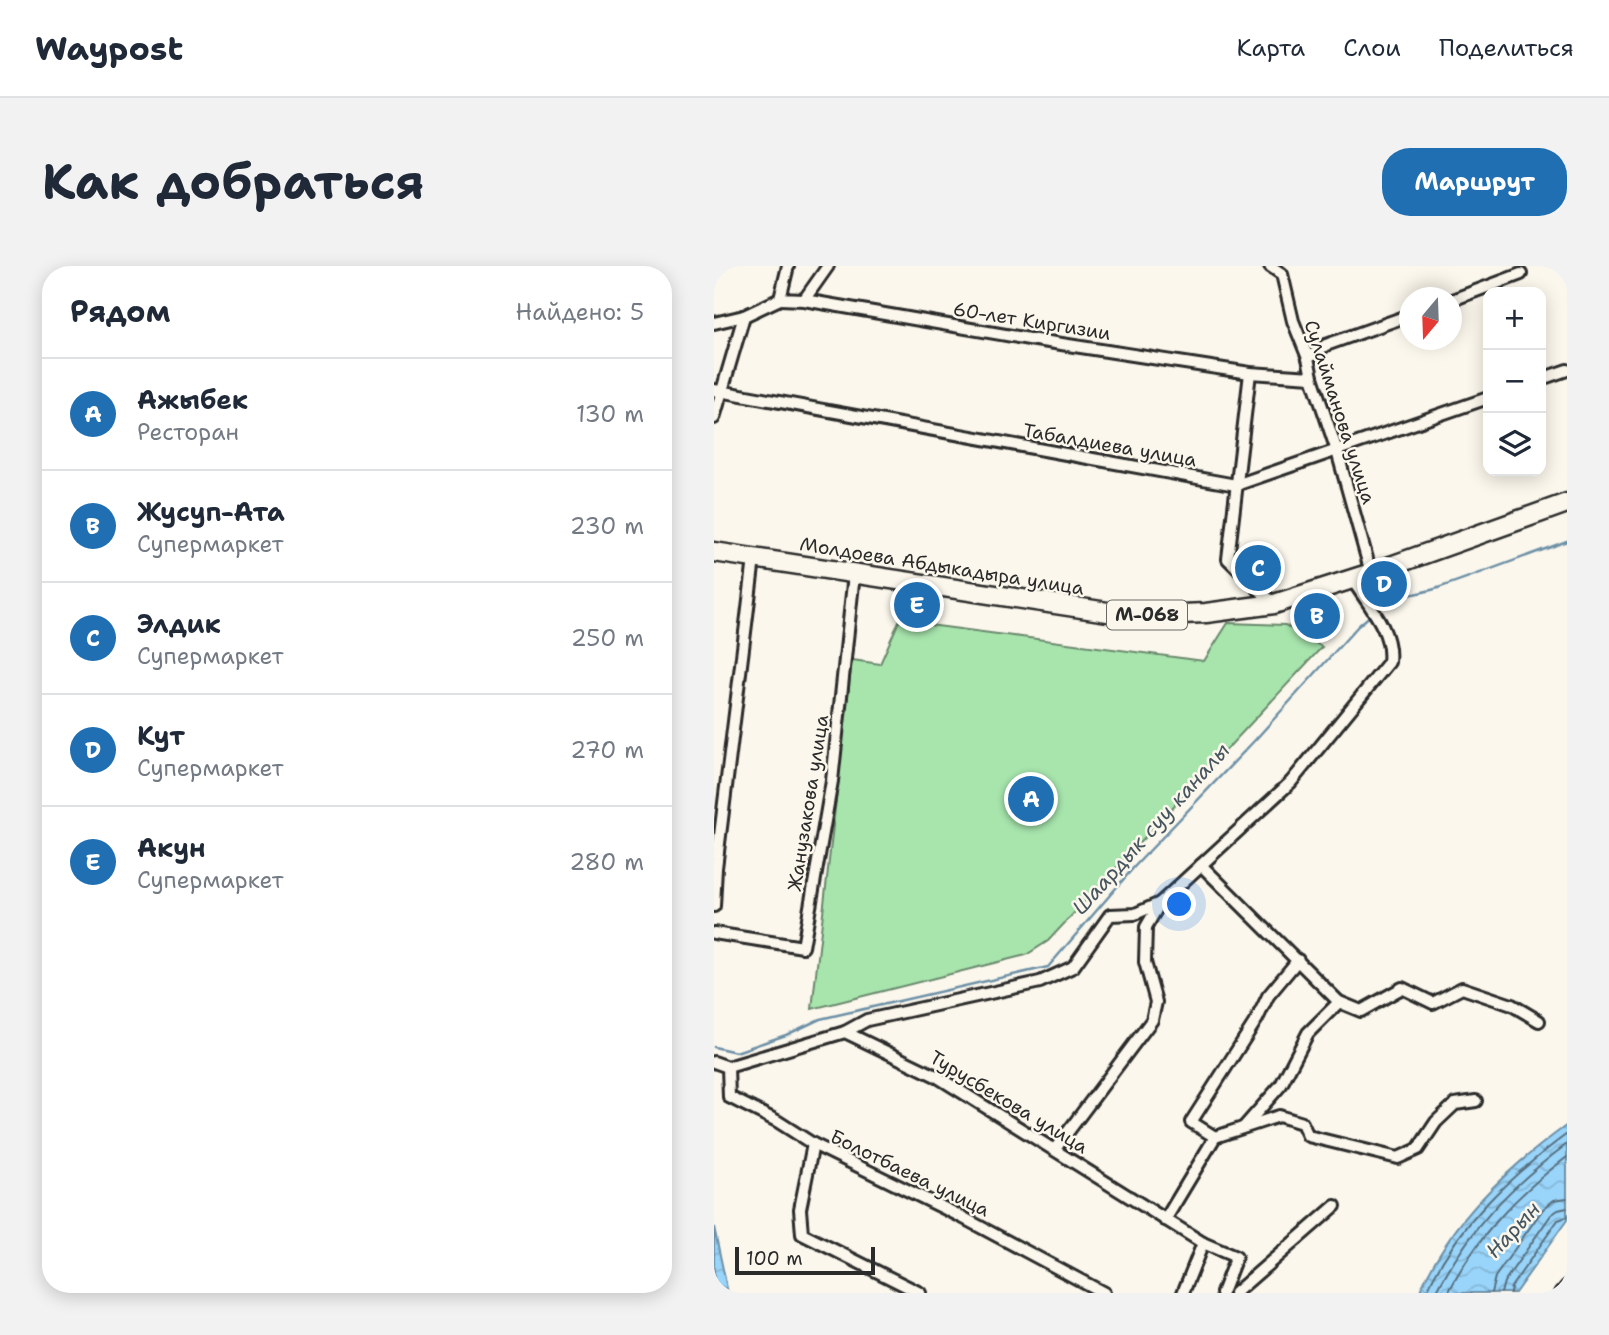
<!DOCTYPE html>
<html lang="ru">
<meta charset="utf-8">
<style>
body{margin:0;font-family:"Shantell Sans",sans-serif;background:#f2f2f3;color:#1f2937}
.controls{position:absolute;right:21px;top:21px;display:grid;overflow:hidden;border-radius:14px;box-shadow:0 4px 18px #0003}
.controls button{width:63px;height:63px;display:grid;place-items:center;padding:0;border:0;border-bottom:2px solid #e0e1e3;background:#fff;color:#1f2937;font:35px sans-serif}
.compass{position:absolute;left:685px;top:21px;width:63px;height:63px;border-radius:50%;background:#fff;box-shadow:0 4px 18px #0003;rotate:199deg}
.scale{position:absolute;left:21px;bottom:18px;width:140px;box-sizing:border-box;padding-left:7px;border:4px solid #2b2b2b;border-top:0;font-size:19px;line-height:24px;white-space:nowrap;color:#2b2b2b;-webkit-text-stroke:5px #fbf7ec;paint-order:stroke}
.you{position:absolute;left:466px;top:639px;width:24px;height:24px;margin:-18px;border:5px solid #fff;border-radius:50%;background:#1a73e8;box-shadow:0 0 0 10px #1a73e833}
.badge{display:grid;place-items:center;width:46px;height:46px;border-radius:50%;background:#1f6fb2;color:#fff;font-size:23px;font-weight:700}
.pin{position:absolute;translate:-50% -50%;border:4px solid #fff;box-shadow:0 2px 7px #0006}
.list{margin:0;padding:0;list-style:none}
h2{display:flex;justify-content:space-between;align-items:center;height:91px;margin:0;padding:0 28px;font-size:30px}
h2 small{font-size:23px;font-weight:400;color:#747a83}
.list li{display:grid;grid-template-columns:46px 1fr auto;gap:21px;align-items:center;box-sizing:border-box;height:112px;padding:0 28px;border-top:2px solid #e0e1e3}
.list b{display:block;font-size:26px;white-space:nowrap}
.list p{margin:0;font-size:23px;white-space:nowrap;color:#747a83}
.list em{font-size:23px;font-style:normal;color:#747a83}
.icon{flex:none;width:38px;height:38px;fill:none;stroke:currentColor;stroke-width:2;stroke-linecap:round;stroke-linejoin:round}
.map{position:relative;flex:none;width:853px;height:1027px;overflow:hidden;border-radius:28px}
header{display:flex;align-items:center;gap:42px;box-sizing:border-box;height:98px;padding:0 35px;background:#fff;border-bottom:2px solid #e0e1e3}
header strong{font-size:33px}
nav{display:flex;gap:38px;margin-inline-start:auto;font-size:24px}
.intro{display:flex;align-items:center;justify-content:space-between;box-sizing:border-box;height:168px;padding:0 42px}
h1{margin:0;font-size:49px}
.button{padding:18px 32px;border-radius:28px;background:#1f6fb2;color:#fff;font-size:24px;font-weight:700}
main{display:flex;gap:42px;padding:0 42px}
aside{flex:1;background:#fff;border-radius:28px;box-shadow:0 4px 18px #0003}
.map>svg:first-child{display:block}
.green{fill:#a7e5ad;stroke:#69886c;stroke-width:2}
.water{fill:url(#water-waves);stroke:#6d90a7;stroke-width:2}
.lines{fill:none;stroke-linecap:round;stroke-linejoin:round}
.shore{stroke:#576f7e;stroke-width:2}
.stream{stroke:#6d90a7;stroke-width:2.5}
.street-casing{stroke:#2b2b2b;stroke-width:16}
.primary-casing{stroke:#2b2b2b;stroke-width:23}
.street{stroke:#fbf7ec;stroke-width:10}
.primary{stroke:#fbf7ec;stroke-width:18}
.labels{text-anchor:middle;dominant-baseline:central;stroke-width:5;stroke-linejoin:round;paint-order:stroke}
.shield{fill:#fbf7ec;stroke:#696865;stroke-width:2}
.shield-label{font-size:18px;font-weight:bold;fill:#2b2b2b}
.street-label{font-size:19px;fill:#2b2b2b;stroke:#fbf7ec}
.water-label{font-size:21px;font-style:italic;fill:#46555f;stroke:#fbf7ec}
</style>
<header>
<strong>Waypost</strong>
<nav><a>Карта</a><a>Слои</a><a>Поделиться</a></nav>
</header>
<div class="intro"><h1>Как добраться</h1><a class="button">Маршрут</a></div>
<main>
<aside>
<h2>Рядом<small>Найдено: 5</small></h2>
<ul class="list">
<li><span class="badge">A</span><div><b>Ажыбек</b><p>Ресторан</p></div><em>130 m</em></li>
<li><span class="badge">B</span><div><b>Жусуп-Ата</b><p>Супермаркет</p></div><em>230 m</em></li>
<li><span class="badge">C</span><div><b>Элдик</b><p>Супермаркет</p></div><em>250 m</em></li>
<li><span class="badge">D</span><div><b>Кут</b><p>Супермаркет</p></div><em>270 m</em></li>
<li><span class="badge">E</span><div><b>Акун</b><p>Супермаркет</p></div><em>280 m</em></li>
</ul>
</aside>
<div class="map">
<svg width="853" height="1027" viewBox="0 0 853 1027">
<defs>
<pattern id="water-waves" width="16" height="10" patternUnits="userSpaceOnUse" patternTransform="scale(1.75)"><rect width="16" height="10" fill="#99d4fa"/><path d="M0 5q4-4 8 0t8 0" fill="none" stroke="#84b6d6"/></pattern>
</defs>
<rect width="100%" height="100%" fill="#fbf7ec"/>
<filter id="ink" filterUnits="userSpaceOnUse"><feTurbulence type="fractalNoise" baseFrequency=".0143" numOctaves="2"/><feDisplacementMap in="SourceGraphic" scale="14" xChannelSelector="R" yChannelSelector="G"/><feConvolveMatrix kernelMatrix="1 2 1 2 8 2 1 2 1" color-interpolation-filters="sRGB"/></filter>
<g filter="url(#ink)">
<path class="green" d="M185 355 490 395 514 357 571 359 608 381 334 675 312 689 98 743 138 394 166 398Z"/>
<g class="water">
<path d="M853 859V954L801 1027H705C736 956 791 904 853 859Z"/>
<path d="M0 961 14 1027H0Z"/>
</g>
<g class="lines">
<g class="shore">
<path d="M712 1027C742 960 795 911 853 868"/>
<path d="M722 1027C756 962 794 922 853 878"/>
<path d="M734 1027C764 970 801 930 853 891"/>
<path d="M777 1027 781 1011 829 943 840 934 853 932"/>
<path d="M787 1027 790 1016 837 949 844 944 853 942"/>
<path d="M796 1027 797 1021 844 954 853 951"/>
</g>
<g class="stream">
<path d="M663 343C680 329 703 329 724 322 767 307 810 291 853 275"/>
<path d="M0 781 22 786 72 769 106 753 334 701 421 600 541 474 644 360 658 348"/>
</g>
<g class="street-casing">
<g id="street">
<path d="M74 0 66 33 90 34 315 73 536 107 598 111"/>
<path d="M556 0 568 8 579 55 594 92 598 111 623 185 657 307"/>
<path d="M90 34 114 0"/>
<path d="M738 34 807 8"/>
<path d="M0 57 30 50 66 33"/>
<path d="M594 92 612 79 696 49"/>
<path d="M536 107 514 293 560 338"/>
<path d="M827 113 853 104"/>
<path d="M0 124 522 219 774 132"/>
<path d="M0 152 30 50"/>
<path d="M487 599 625 736 647 745 688 722 719 737 748 722 798 739 825 755"/>
<path d="M0 640 2 602 40 293"/>
<path d="M0 667 89 681 118 515 140 308"/>
<path d="M131 766 153 754 326 716 359 701 396 649 421 648 446 637"/>
<path d="M0 796 14 801 131 766 222 810 489 977 522 991 508 1027"/>
<path d="M14 801 15 831 63 855 99 878 244 949 390 1027"/>
<path d="M530 861 567 819 594 767 625 736"/>
<path d="M501 871 477 856 543 753 554 730 584 694"/>
<path d="M99 878 86 943 88 968 206 1027"/>
<path d="M341 883 438 754 442 736 431 696 432 661 446 637 577 516 675 396C679 364 654 339 638 313"/>
<path d="M451 954 501 871 565 850 588 857 594 870 684 892 704 883 722 856 741 838 762 835"/>
<path d="M469 1027 489 977"/>
<path d="M521 1027 621 940"/>
<path d="M847 1027 853 1020"/>
</g>
</g>
<g class="primary-casing">
<path id="primary" d="M0 286 420 350 492 347 560 338 657 307 853 237"/>
</g>
<use href="#street" class="street"/>
<use href="#primary" class="primary"/>
</g>
</g>
<g class="labels">
<rect class="shield" x="393" y="334.5" width="80" height="29" rx="5"/>
<g class="shield-label">
<text x="433" y="349">М-068</text>
</g>
<g class="street-label">
<text transform="translate(318 55) rotate(9)">60-лет Киргизии</text>
<text transform="translate(626 146) rotate(72)">Сулайманова улица</text>
<text transform="translate(396 179) rotate(10)">Табалдиева улица</text>
<text transform="translate(228 300) rotate(9)">Молдоева Абдыкадыра улица</text>
<text transform="translate(94 537) rotate(-81)">Жанузакова улица</text>
<text transform="translate(295 836) rotate(31)">Турусбекова улица</text>
<text transform="translate(196 907) rotate(26)">Болотбаева улица</text>
</g>
<g class="water-label">
<text transform="translate(437 563) rotate(-48)">Шаардык суу каналы</text>
<text transform="translate(799 964) rotate(-47)">Нарын</text>
</g>
</g>
</svg>
<div class="controls">
<button>+</button>
<button>−</button>
<button><svg class="icon" aria-label="layers" viewBox="0 0 24 24"><path d="M12 4l9 5-9 5-9-5zM3 14l9 5 9-5"/></svg></button>
</div>
<svg class="compass" viewBox="-18 -18 36 36"><path d="M0-13l5 13h-10z" fill="#e53935"/><path d="M0 13l5-13h-10z" fill="#747a83"/></svg>
<div class="scale">100 m</div>
<div class="you"></div>
<div class="pin badge" style="left:317px;top:533px">A</div>
<div class="pin badge" style="left:603px;top:350px">B</div>
<div class="pin badge" style="left:544px;top:302px">C</div>
<div class="pin badge" style="left:670px;top:318px">D</div>
<div class="pin badge" style="left:203px;top:339px">E</div>
</div>
</main>
